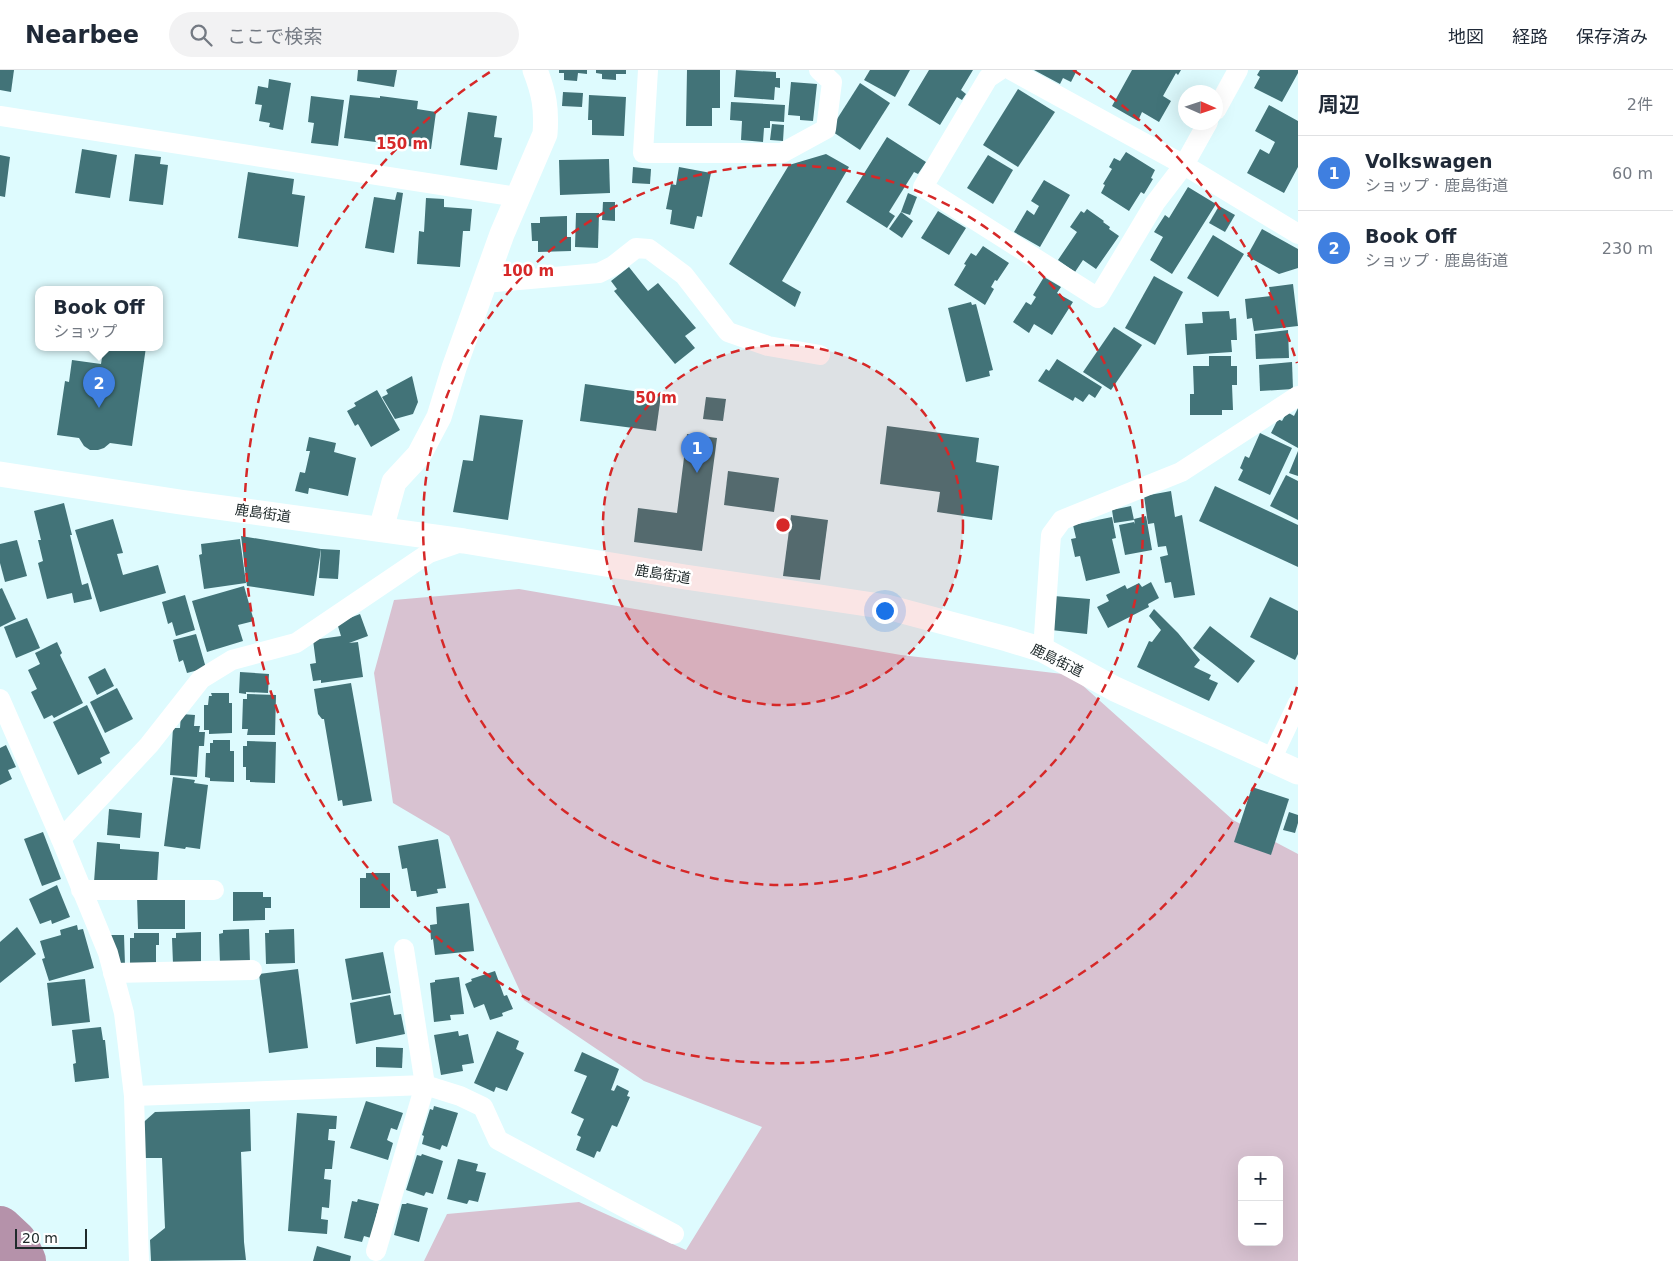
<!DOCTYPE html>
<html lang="ja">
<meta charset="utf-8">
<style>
body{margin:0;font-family:"DejaVu Sans","Noto Sans JP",sans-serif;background:#f2f2f3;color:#1f2937}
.controls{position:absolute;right:15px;bottom:15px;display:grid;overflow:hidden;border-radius:10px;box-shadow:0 5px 20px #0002}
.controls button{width:45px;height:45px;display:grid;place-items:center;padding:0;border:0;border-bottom:1px solid #e0e1e3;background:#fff;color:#1f2937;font:25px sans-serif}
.compass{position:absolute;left:1178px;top:15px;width:45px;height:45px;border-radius:50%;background:#fff;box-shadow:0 5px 20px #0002;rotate:93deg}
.scale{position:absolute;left:15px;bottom:12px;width:72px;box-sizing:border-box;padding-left:5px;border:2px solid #202b2c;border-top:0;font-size:14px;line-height:18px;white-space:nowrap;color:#202b2c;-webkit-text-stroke:4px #fff;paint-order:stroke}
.you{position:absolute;left:884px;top:540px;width:18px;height:18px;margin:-12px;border:4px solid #fff;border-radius:50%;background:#1a73e8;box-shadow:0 0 0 8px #1a73e833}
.badge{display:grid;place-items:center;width:32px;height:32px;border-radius:50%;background:#ea580c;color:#fff;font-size:16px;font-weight:700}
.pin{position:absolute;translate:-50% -41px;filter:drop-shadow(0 1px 2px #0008)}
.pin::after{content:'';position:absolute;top:26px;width:18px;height:15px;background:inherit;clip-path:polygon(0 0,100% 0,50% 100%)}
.popup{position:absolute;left:35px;top:216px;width:128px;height:65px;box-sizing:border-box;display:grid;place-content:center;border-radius:10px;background:#fff;filter:drop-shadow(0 1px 4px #0005);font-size:16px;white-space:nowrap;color:#747a83}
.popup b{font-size:19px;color:#1f2937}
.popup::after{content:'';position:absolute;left:50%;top:100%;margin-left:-10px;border:10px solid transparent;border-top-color:#fff}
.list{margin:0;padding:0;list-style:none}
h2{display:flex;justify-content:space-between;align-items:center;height:65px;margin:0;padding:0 20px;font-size:21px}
h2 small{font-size:16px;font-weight:400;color:#747a83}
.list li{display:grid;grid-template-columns:32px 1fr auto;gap:15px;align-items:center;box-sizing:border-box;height:75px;padding:0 20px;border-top:1px solid #e0e1e3}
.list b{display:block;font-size:19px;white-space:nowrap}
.list p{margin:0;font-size:16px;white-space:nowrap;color:#747a83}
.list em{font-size:16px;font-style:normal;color:#747a83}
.icon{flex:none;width:28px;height:28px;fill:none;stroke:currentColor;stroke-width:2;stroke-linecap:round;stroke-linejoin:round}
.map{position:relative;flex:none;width:1298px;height:1191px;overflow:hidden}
header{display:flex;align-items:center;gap:30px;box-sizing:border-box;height:70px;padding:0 25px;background:#fff;border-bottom:1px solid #e0e1e3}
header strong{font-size:24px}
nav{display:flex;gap:28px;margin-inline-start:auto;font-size:18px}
.search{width:350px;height:45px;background:#f2f2f3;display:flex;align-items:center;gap:12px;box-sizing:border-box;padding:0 18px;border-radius:28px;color:#747a83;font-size:19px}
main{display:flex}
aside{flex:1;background:#fff}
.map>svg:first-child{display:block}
.green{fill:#d8c2d1;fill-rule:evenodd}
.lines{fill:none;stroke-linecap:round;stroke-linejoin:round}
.river{stroke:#b592aa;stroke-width:44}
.building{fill:#427378}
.minor{stroke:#fff;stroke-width:20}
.tertiary{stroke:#fff;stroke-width:25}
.ring{fill:none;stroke:#d62828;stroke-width:2.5;stroke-dasharray:9 6}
.labels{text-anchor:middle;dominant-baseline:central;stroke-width:5;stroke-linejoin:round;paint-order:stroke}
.street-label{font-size:14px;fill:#202b2c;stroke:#fff}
.centre{fill:#d62828;stroke:#fff;stroke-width:2.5}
.ring-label{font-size:15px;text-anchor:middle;font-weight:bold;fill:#d62828;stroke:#fff;stroke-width:5;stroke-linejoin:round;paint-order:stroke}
</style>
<header>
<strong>Nearbee</strong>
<div class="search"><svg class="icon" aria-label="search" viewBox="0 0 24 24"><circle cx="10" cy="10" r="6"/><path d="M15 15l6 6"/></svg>ここで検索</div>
<nav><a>地図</a><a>経路</a><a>保存済み</a></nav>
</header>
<main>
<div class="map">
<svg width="1298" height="1191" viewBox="0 0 1298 1191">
<rect width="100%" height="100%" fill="#defbfe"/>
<path class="green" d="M519 519 901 585 1071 605 1233 750 1298 784V1191H424L447 1144 579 1132 686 1180 762 1057 644 1011 524 930 449 766 393 733 374 603 394 530ZM1242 1090H1279V1172H1242Z"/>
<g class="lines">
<path class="river" d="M0 1158 15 1172 24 1191"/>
</g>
<g class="building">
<path d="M0 0H14L11 22 0 20Z"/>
<path d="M358 0H397L394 17 357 11Z"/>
<path d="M559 0H587V4L578 3 577 11 564 10V3H559Z"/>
<path d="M596 0H626V4H616V10L602 9V4L596 3Z"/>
<path d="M687 0H720V38H712V56H686Z"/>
<path d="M736 0 776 2V8H780V18L775 17 774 30 734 27Z"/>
<path d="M870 0H910L895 27 864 10Z"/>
<path d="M929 0H973L961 20 966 24 962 30 957 27 940 55 908 35Z"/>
<path d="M1034 0H1077L1071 12 1063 8 1060 14Z"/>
<path d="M1132 0H1181L1178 5 1176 3 1163 26 1171 31 1159 52 1142 42 1138 51 1112 36Z"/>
<path d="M1260 0H1298V3L1282 32 1254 18 1260 7 1257 5Z"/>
<path d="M269 9 291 13 283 60 269 57 270 53 259 51 262 35 255 34 258 16 268 18Z"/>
<path d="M791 12 817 14 813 51 800 50V46L788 45Z"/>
<path d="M860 13 890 33 860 80 830 60Z"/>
<path d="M1018 19 1055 42 1018 97 983 75Z"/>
<path d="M563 22 583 23 582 37 562 36Z"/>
<path d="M350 25 380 28V26L418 31 417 39 436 42 431 79 344 68Z"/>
<path d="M589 25 626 27 624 66 592 65V50H588Z"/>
<path d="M311 26 344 30 338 76 311 73 314 53 308 52Z"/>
<path d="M731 32 785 35 784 52 770 51V58H764L763 72 741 70 742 51 730 50Z"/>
<path d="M1269 35 1298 51V97L1284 123 1247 103 1260 79 1269 84 1275 72 1255 61Z"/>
<path d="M468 42 497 46 494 67 502 68 497 100 460 95Z"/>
<path d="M772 54 784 55 783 71 770 70Z"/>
<path d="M887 67 926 92 918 104 914 102 889 142 895 146 887 158 846 132Z"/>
<path d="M82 79 117 85 110 128 75 123Z"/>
<path d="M1126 82 1155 100 1151 108 1153 109 1144 124 1141 122 1129 141 1101 123 1105 115 1103 114 1112 99 1109 97 1114 88 1120 91Z"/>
<path d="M135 84 161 87 160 94 168 95 163 135 129 131Z"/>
<path d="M826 84 849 97 782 211 801 222 795 237 729 194 789 95Z"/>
<path d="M0 85 10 87 5 127 0 126Z"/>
<path d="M988 85 1013 100 993 134 967 118Z"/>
<path d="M609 89 610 123 560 125 559 90Z"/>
<path d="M633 97 651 99 650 114 632 113Z"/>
<path d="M679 97 711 103 702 147 697 146 694 159 670 154 672 140 666 139 671 114 676 115Z"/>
<path d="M248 102 294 109 292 124 305 126 298 177 238 168Z"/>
<path d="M1044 110 1070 125 1040 177 1014 162 1027 140 1034 145 1039 136 1031 131Z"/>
<path d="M1188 117 1216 134 1172 204 1150 190 1163 167 1154 162 1165 145 1169 148Z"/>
<path d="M397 122 403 123 394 183 365 178 374 127 395 130Z"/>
<path d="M908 123 917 127 910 145 901 142Z"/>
<path d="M426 128 444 129V137L472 139 470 161H463L460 197 417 194 419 161 424 162Z"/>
<path d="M603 132H615V151L602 150Z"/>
<path d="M1219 136 1235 145 1225 162 1209 153Z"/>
<path d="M1087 139 1104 151 1103 152 1110 157 1109 159 1119 166 1096 199 1083 190 1075 202 1058 190 1077 162 1070 157 1081 141 1084 143Z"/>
<path d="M938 141 966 158 949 185 921 168Z"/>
<path d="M901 142 913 151 902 168 889 159Z"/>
<path d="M576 143H599L598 178 575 177Z"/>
<path d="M567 146V167H571V181L538 182V171H532L531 153H540V147Z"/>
<path d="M1262 159 1298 179V198L1279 204 1247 186Z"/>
<path d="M1213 165 1244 184 1218 227 1187 208Z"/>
<path d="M983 176 1009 193 997 211 995 210 991 217 994 219 985 235 954 215 966 195 964 194 971 183 976 186Z"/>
<path d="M629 197 648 221 658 213 696 258 685 266 695 278 675 294 614 221 617 219 611 211Z"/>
<path d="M1154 206 1183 222 1155 275 1125 258Z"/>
<path d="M1044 207 1061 217 1057 223 1073 232 1052 265 1034 254 1029 263 1013 252 1026 232 1031 235 1036 227 1033 225Z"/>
<path d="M1293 214 1298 256 1254 261 1252 248 1247 249 1245 229 1271 226 1269 217Z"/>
<path d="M971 232 972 235 976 234 993 300 989 301 990 306 966 312 948 238Z"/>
<path d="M1229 241 1230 249 1236 248 1237 270H1231L1232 282 1187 285 1185 254 1203 253 1202 242Z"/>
<path d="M1114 257 1142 275 1111 320 1083 302Z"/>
<path d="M1288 260 1289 288 1256 289 1255 264Z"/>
<path d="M83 277H146L132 376 110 373 104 378 98 380H90L84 376 79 368 57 365 65 311 69 312 72 290 101 294 103 281Z"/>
<path d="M1209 286H1231V296H1237V315H1232L1233 340H1222V345H1190V324H1194L1193 296H1209Z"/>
<path d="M1057 289 1102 317 1095 328 1089 324 1083 332 1075 327 1073 331 1038 311 1046 299 1049 301Z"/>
<path d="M1292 292 1293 319 1260 321 1259 295Z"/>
<path d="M412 306 418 332 413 344 395 349 382 327 388 324 386 320Z"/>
<path d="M585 314 661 325 656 361 580 351Z"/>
<path d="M377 320 400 360 371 377 358 354 355 356 347 341 356 336 354 333Z"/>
<path d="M706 327 726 329 723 351 703 349Z"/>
<path d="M1298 338V378L1271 363 1278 349 1282 351 1287 342 1294 346Z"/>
<path d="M480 345 523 350 508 450 453 442 463 390 473 391Z"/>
<path d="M887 356 979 368 976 392 999 396 992 450 937 442 940 422 880 414Z"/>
<path d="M1260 363 1292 378 1270 425 1238 410 1243 400 1240 398 1245 386 1249 388Z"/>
<path d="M687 364 717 368 702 481 634 472 638 438 677 443Z"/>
<path d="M309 367 336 373 334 382 356 388 348 426 309 418 308 424 295 421 300 402 305 403 310 381H306Z"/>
<path d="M1298 381V406L1289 403Z"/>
<path d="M728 401 779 408 774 442 724 435Z"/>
<path d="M1286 405 1298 411V450L1270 436Z"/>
<path d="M1215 416 1298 455V497L1199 451Z"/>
<path d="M1171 421 1175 447 1182 445 1195 525 1174 528 1171 512 1165 513 1160 487 1168 485 1166 476 1158 477 1154 453 1148 454 1144 426Z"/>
<path d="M64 433 72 465H70L82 515 88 513 92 529 74 533 72 523 47 529 38 493 43 491 38 470H41L34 441Z"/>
<path d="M1131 436 1134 450 1114 453 1112 440Z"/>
<path d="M791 445 828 450 820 510 783 506Z"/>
<path d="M1146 446 1152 480 1125 485 1119 455 1134 452 1135 454 1134 449Z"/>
<path d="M1112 447 1116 468 1112 469 1120 503 1086 511 1080 486 1075 487 1071 469 1076 468 1073 455Z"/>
<path d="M113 449 123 483 117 484 123 505 158 495 166 523 100 542 75 460Z"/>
<path d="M241 466 321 479 314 526 247 516Z"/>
<path d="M240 469 246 513 204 519 199 485 202 484 201 474Z"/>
<path d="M17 470 27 506 5 512 0 493V474Z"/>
<path d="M321 479 340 480 338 509 319 508Z"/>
<path d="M1151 512 1159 528 1148 534 1149 537 1108 558 1097 537 1109 531 1106 525 1125 515 1127 519 1139 513 1142 517Z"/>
<path d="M244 516 254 551 238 555 243 571 207 582 192 531Z"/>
<path d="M2 518 16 549 0 557V519Z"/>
<path d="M185 525 195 560 176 566 172 552 168 554 162 532Z"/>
<path d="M1054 526 1090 529 1087 564 1051 560Z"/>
<path d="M1270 527 1298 541V584L1295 590 1250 567Z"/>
<path d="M1154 539 1178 563 1200 590 1194 597 1211 605 1209 609 1218 613 1209 631 1137 597 1149 571 1152 572 1161 560 1149 546Z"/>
<path d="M360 544 368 566 349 573 358 572 363 607 321 613V610L313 611 310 594 316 593 313 570 341 566 337 553Z"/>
<path d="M27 548 40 578 16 588 4 557Z"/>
<path d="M1210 556 1255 591 1238 613 1193 578Z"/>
<path d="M196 564 206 598 187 603 183 590 179 592 173 570Z"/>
<path d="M57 572 62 583 60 585 83 633 54 648 52 645 44 649 31 622 37 619 28 600 40 594 35 583Z"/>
<path d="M105 598 114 616 97 625 88 607Z"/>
<path d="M240 602 269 604 268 623 246 622V624L239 623Z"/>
<path d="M351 613 372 731 343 736 342 730 338 731 324 649H322L318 644 314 619Z"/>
<path d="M117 618 133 649 105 663 90 632Z"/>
<path d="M211 623H229V633H232V663L209 664V660H204V635H208L209 626H212Z"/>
<path d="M247 624 276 625 275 665H247L248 659H242L243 629H247Z"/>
<path d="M87 635 110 683 100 688 102 693 78 705 53 652Z"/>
<path d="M181 644 195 645 194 656H200L199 662H205L204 676H199L197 707 170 705 173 658H180Z"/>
<path d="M213 670H230V681H234V712L210 711V708L205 707 206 683H210V673H213Z"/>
<path d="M247 671 276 672 275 713 250 712V710H246V697H243V676H247Z"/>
<path d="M6 675 16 697 8 700 12 709 0 715V678Z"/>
<path d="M173 707 195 710 194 713 208 715 200 779 186 777 185 779 164 776Z"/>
<path d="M1252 717 1289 729 1271 785 1234 772Z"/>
<path d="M109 739 142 743 140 768 107 765Z"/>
<path d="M1289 742 1298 745V753L1295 763 1283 760Z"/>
<path d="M43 762 61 809 42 816 24 769Z"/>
<path d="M438 769 446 818 437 819 438 823 417 827 416 821H411L407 798 402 799 398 776Z"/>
<path d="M97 772 120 774V779L159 782 157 814 94 812Z"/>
<path d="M366 803H390V838H360V808H366Z"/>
<path d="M57 815 70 847 52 854 51 850 40 854 29 829Z"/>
<path d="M233 822H263V827H271V838H265V850L233 851Z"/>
<path d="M137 827H185V859H138Z"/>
<path d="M469 833 474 881 435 885 433 869 431 870 430 855 437 854 436 837Z"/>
<path d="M77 855 78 860 83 859 94 898 49 911 42 889 45 888 40 871 61 865 60 860Z"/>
<path d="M17 857 36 884 0 913V872Z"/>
<path d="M249 859 250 893 220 894 219 864 223 863V860Z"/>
<path d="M294 859 295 893 266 894 265 863H269V860Z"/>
<path d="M201 862V893L173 894 172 868H176V863Z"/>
<path d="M134 863H159V875H156V896H130V868H134Z"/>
<path d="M105 865H124L125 895H117Z"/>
<path d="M383 882 391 923 352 930 345 889Z"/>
<path d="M298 899 308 978 269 983 259 904Z"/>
<path d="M495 901 504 926 507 925 513 939 502 943 503 946 490 950 484 934 474 938 465 914 472 911 471 909Z"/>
<path d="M459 907 464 944 450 945 451 950 434 952 430 913 435 912V910Z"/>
<path d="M85 909 90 952 52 956 47 913Z"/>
<path d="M390 925 394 945 401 944 405 964 356 974 350 933Z"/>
<path d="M101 957 103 970H105L109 1008 75 1012 73 994 76 993 72 960Z"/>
<path d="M458 961 459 966 468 964 474 993 462 995 463 1001 441 1005 434 965Z"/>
<path d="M497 961 519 971 516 979 524 983 507 1021 496 1017 494 1022 474 1013Z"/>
<path d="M376 977 403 978 402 998 376 997Z"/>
<path d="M582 982 619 999 611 1020 614 1021 617 1015 629 1021 627 1026 630 1027 617 1057 612 1055 600 1082 597 1081 594 1088 576 1080 581 1067 577 1065 584 1049 571 1043 587 1006 574 1001Z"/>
<path d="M366 1031 403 1043 397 1060 391 1058 387 1070 393 1073 388 1090 350 1078Z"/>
<path d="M434 1036 458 1043 447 1077 442 1075 440 1080 422 1074 424 1066 422 1065 430 1039 433 1040Z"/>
<path d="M250 1039 251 1081 241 1082 244 1172 246 1190 151 1191 150 1170 165 1158 162 1088H137V1058L155 1042Z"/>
<path d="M297 1043 337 1046 336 1059H329L328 1070 335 1071 332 1099H325L324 1109 331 1110 329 1138 322 1137 321 1149 328 1150 327 1164 288 1161Z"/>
<path d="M422 1084 443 1091 433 1124 426 1122 424 1126 406 1120 417 1085 421 1086Z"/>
<path d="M458 1089 478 1094 476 1101 486 1103 478 1132 469 1130 467 1134 447 1129Z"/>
<path d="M358 1129 379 1134 371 1168 364 1166 362 1172 344 1168 352 1131 357 1132Z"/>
<path d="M407 1133 428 1138 419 1172 394 1165 402 1134H406Z"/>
<path d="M317 1176 351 1186 350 1191H313Z"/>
</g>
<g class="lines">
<g class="minor">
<path d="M648 0 643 83H782L826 59 832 12 819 0"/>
<path d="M1000 0 988 8 923 117 1098 228 1155 133 1184 95 1208 52"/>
<path d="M1011 0 1184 95 1298 164"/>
<path d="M1216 40 1238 0"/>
<path d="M0 46 517 127"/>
<path d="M485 213 599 203 613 196 636 178 649 179 684 205 728 262 768 276 820 285"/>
<path d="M1043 580 1051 465 1062 450 1181 402 1298 326"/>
<path d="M0 629 61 769 108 883 124 943 134 1026 139 1191"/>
<path d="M1271 690 1298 633"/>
<path d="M61 769 149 675 201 609 232 590 296 573 429 483 464 471"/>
<path d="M81 820H214"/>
<path d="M113 903 252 900"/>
<path d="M134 1026 425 1015 460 1026 483 1037 498 1070 674 1164"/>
<path d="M376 1181 425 1015 404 879"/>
</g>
<g class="tertiary">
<path d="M0 404 180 432 464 471 685 507 887 537 1007 569 1043 580 1115 619 1298 702"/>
<path d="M381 459 394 412 419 385 439 347 454 298 502 164 545 64C547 39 544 23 535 0"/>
</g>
</g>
<circle cx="783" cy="455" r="180" fill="#d62828" fill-opacity=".12"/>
<g class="ring">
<circle cx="783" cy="455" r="180"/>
<circle cx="783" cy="455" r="360"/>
<path d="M1297 617A539 539 0 1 1 493 0M1073 0A539 539 0 0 1 1297 293"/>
</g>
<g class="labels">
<g class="street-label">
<text transform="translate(263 443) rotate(8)">鹿島街道</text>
<text transform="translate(663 504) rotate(9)">鹿島街道</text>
<text transform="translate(1057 590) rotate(26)">鹿島街道</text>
</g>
</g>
<circle cx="783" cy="455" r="8" class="centre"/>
<g class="ring-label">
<text x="402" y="79">150 m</text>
<text x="528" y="206">100 m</text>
<text x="656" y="333">50 m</text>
</g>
</svg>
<div class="controls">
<button>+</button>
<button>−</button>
</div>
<svg class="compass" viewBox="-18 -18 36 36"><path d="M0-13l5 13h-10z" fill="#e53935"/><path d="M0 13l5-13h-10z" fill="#747a83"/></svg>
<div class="scale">20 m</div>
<div class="you"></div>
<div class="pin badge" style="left:697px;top:403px;background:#3f7fe0">1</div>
<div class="pin badge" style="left:99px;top:338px;background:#3f7fe0">2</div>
<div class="popup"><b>Book Off</b>ショップ</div>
</div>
<aside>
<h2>周辺<small>2件</small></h2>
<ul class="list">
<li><span class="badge" style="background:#3f7fe0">1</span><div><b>Volkswagen</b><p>ショップ · 鹿島街道</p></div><em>60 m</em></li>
<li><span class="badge" style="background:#3f7fe0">2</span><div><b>Book Off</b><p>ショップ · 鹿島街道</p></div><em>230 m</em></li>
</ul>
</aside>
</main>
